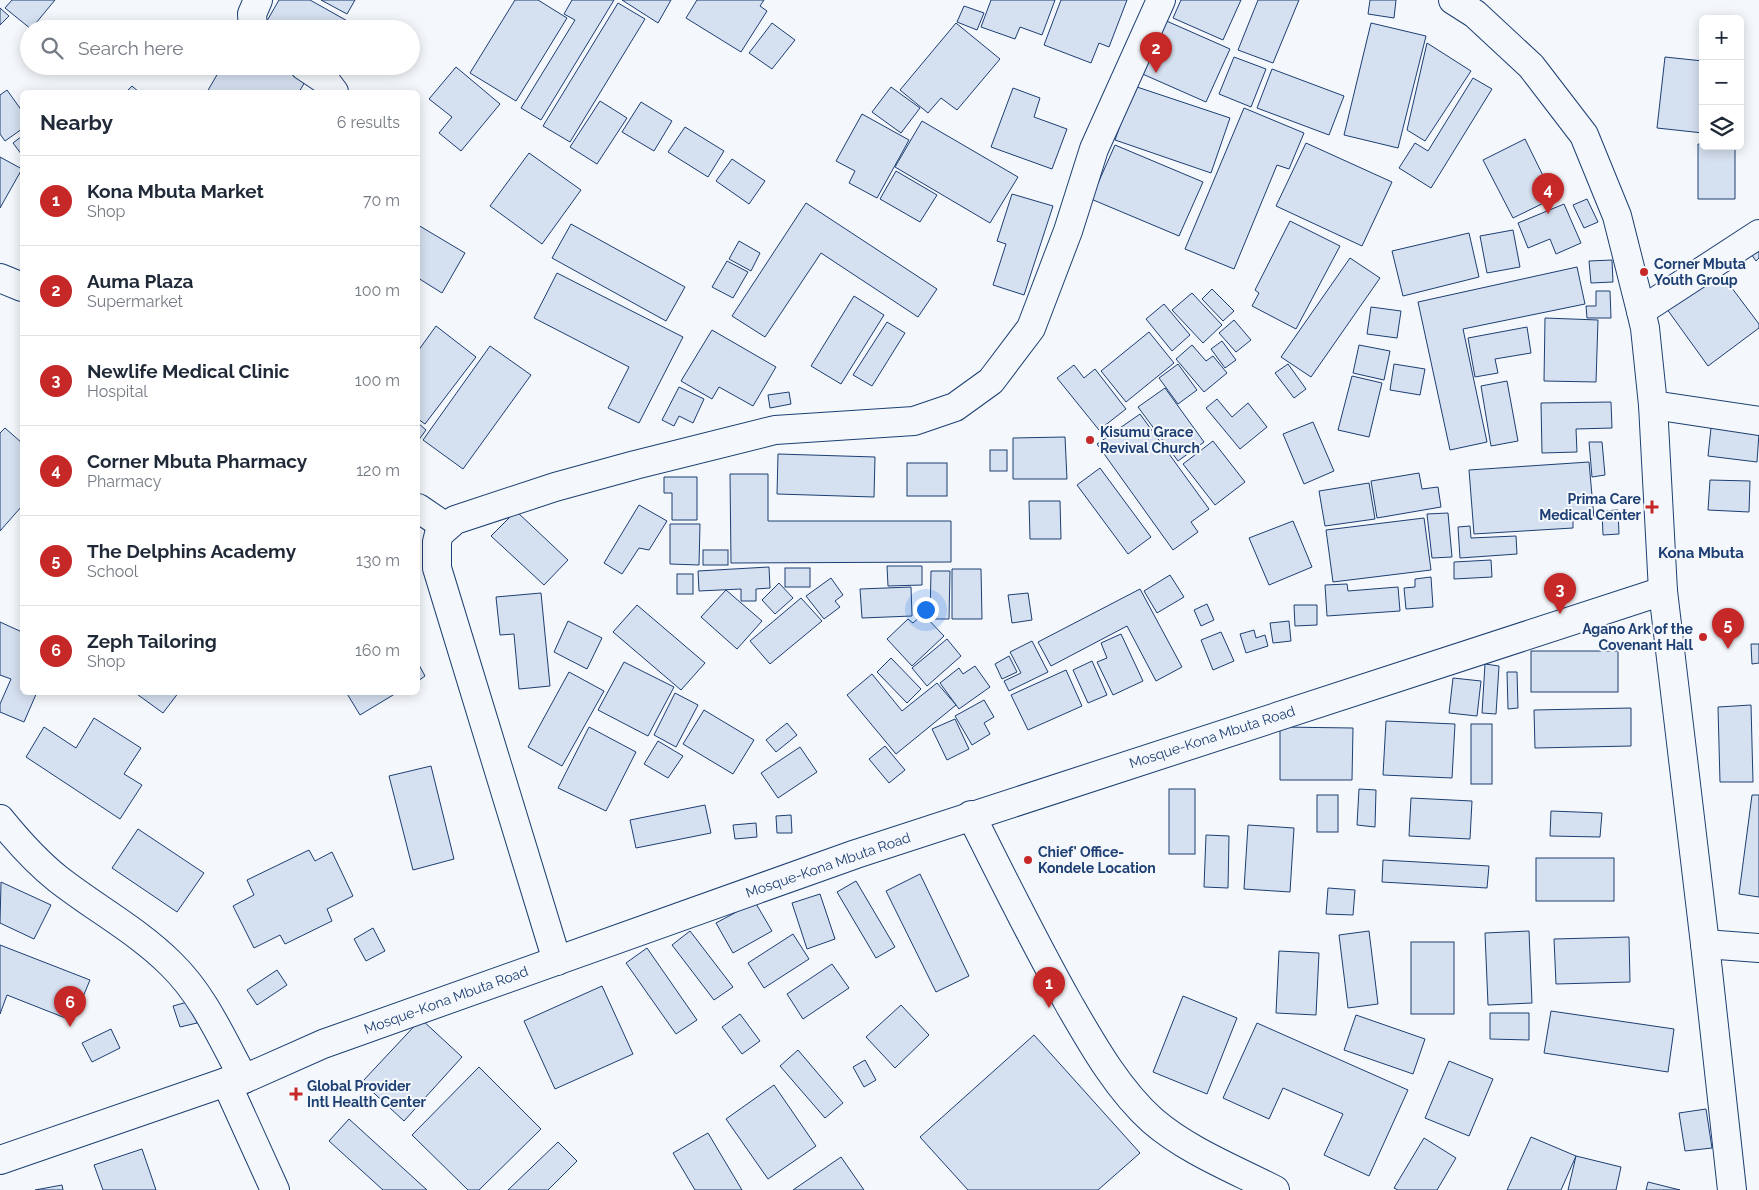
<!DOCTYPE html>
<meta charset="utf-8">
<style>
body{margin:0;font-family:Raleway,sans-serif;background:#f6f6f7;color:#1f2937}
.controls{position:absolute;right:15px;top:15px;display:grid;overflow:hidden;border-radius:8px;box-shadow:0 2px 12px #0003}
.controls button{width:45px;height:45px;display:grid;place-items:center;padding:0;border:0;border-bottom:1px solid #e0e1e3;background:#fff;color:#1f2937;font:25px sans-serif}
.you{position:absolute;left:925px;top:609px;width:18px;height:18px;margin:-12px;border:4px solid #fff;border-radius:50%;background:#1a73e8;box-shadow:0 0 0 8px #1a73e833}
.badge{display:grid;place-items:center;width:32px;height:32px;border-radius:50%;background:#c62828;color:#fff;font-size:16px;font-weight:700}
.pin{position:absolute;translate:-50% -41px;filter:drop-shadow(0 1px 2px #0008)}
.pin::after{content:'';position:absolute;top:26px;width:18px;height:15px;background:inherit;clip-path:polygon(0 0,100% 0,50% 100%)}
.list{margin:0;padding:0;list-style:none}
h2{display:flex;justify-content:space-between;align-items:center;height:65px;margin:0;padding:0 20px;font-size:21px}
h2 small{font-size:16px;font-weight:400;color:#747a83}
.list li{display:grid;grid-template-columns:32px 1fr auto;gap:15px;align-items:center;box-sizing:border-box;height:90px;padding:0 20px;border-top:1px solid #e0e1e3}
.list b{display:block;font-size:19px;white-space:nowrap}
.list p{margin:0;font-size:16px;white-space:nowrap;color:#747a83}
.list em{font-size:16px;font-style:normal;color:#747a83}
.icon{flex:none;width:28px;height:28px;fill:none;stroke:currentColor;stroke-width:2;stroke-linecap:round;stroke-linejoin:round}
.map{position:relative;flex:none;width:1759px;height:1190px;overflow:hidden}
.search{position:absolute;background:#fff;box-shadow:0 2px 12px #0003;left:20px;top:20px;width:400px;height:55px;display:flex;align-items:center;gap:12px;box-sizing:border-box;padding:0 18px;border-radius:28px;color:#747a83;font-size:19px}
.panel{position:absolute;background:#fff;box-shadow:0 2px 12px #0003;left:20px;top:90px;width:400px;height:605px;border-radius:8px}
.map>svg:first-child{display:block}
.building{fill:#d5e0f0;stroke:#1d3f73}
.lines{fill:none;stroke-linecap:round;stroke-linejoin:round}
.minor-casing{stroke:#1d3f73;stroke-width:30}
.tertiary-casing{stroke:#1d3f73;stroke-width:30}
.minor{stroke:#f4f7fb;stroke-width:28}
.tertiary{stroke:#f4f7fb;stroke-width:28}
.poi-dot{fill:#c62828;stroke:#f4f7fb;stroke-width:2}
.labels{text-anchor:middle;dominant-baseline:central;stroke-width:4;stroke-linejoin:round;paint-order:stroke}
.poi-label{font-size:14px;font-weight:bold;fill:#1d3f73;stroke:#f4f7fb;text-anchor:start}
.street-label{font-size:14px;fill:#1d3f73;stroke:#f4f7fb}
.neighbourhood-label{font-size:15px;font-weight:bold;fill:#1d3f73;stroke:#f4f7fb}
</style>
<div class="map">
<svg width="1759" height="1190" viewBox="0 0 1759 1190">
<rect width="100%" height="100%" fill="#f4f7fb"/>
<g class="building">
<path d="M12 0H55L31 29 5 8Z"/>
<path d="M279 0H310L351 23 348 29H269L264 26Z"/>
<path d="M321 0H355L347 14Z"/>
<path d="M515 0H538L567 18 516 101 470 73Z"/>
<path d="M572 0H614L541 120 521 108 575 20 564 14Z"/>
<path d="M622 0H671L658 23Z"/>
<path d="M697 0H764L760 6 767 11 741 52 686 18Z"/>
<path d="M991 0H1055L1042 35 1020 27 1015 39 981 27Z"/>
<path d="M1061 0H1127L1109 47 1099 43 1091 63 1044 45Z"/>
<path d="M1181 0H1241L1223 40 1173 18Z"/>
<path d="M1258 0H1299L1273 63 1238 50Z"/>
<path d="M1370 0H1396L1394 18 1368 14Z"/>
<path d="M618 3 645 19 570 142 543 126Z"/>
<path d="M964 6 984 13 977 30 957 22Z"/>
<path d="M0 8 9 16 0 25Z"/>
<path d="M1162 19 1230 49 1206 102 1138 72Z"/>
<path d="M772 23 795 40 772 69 749 53Z"/>
<path d="M956 23 1000 59 957 110 941 98 928 113 900 90Z"/>
<path d="M1371 23 1426 36 1398 148 1344 135Z"/>
<path d="M1427 43 1471 71 1425 141 1407 130Z"/>
<path d="M1234 57 1266 69 1251 107 1219 94Z"/>
<path d="M1665 57 1703 61V133L1657 128Z"/>
<path d="M222 66H293L309 75 299 92H207Z"/>
<path d="M456 67 500 104 461 151 439 133 452 117 429 99Z"/>
<path d="M1272 69 1344 96 1329 135 1257 108Z"/>
<path d="M1473 78 1492 89 1431 188 1399 168 1415 143 1428 151Z"/>
<path d="M132 86 139 92H126Z"/>
<path d="M1134 86 1230 118 1211 173 1115 140Z"/>
<path d="M891 87 920 108 901 133 872 112Z"/>
<path d="M1013 88 1040 98 1034 117 1067 129 1052 169 991 147Z"/>
<path d="M7 90 22 111V129L5 141 0 134V95Z"/>
<path d="M600 101 627 118 597 164 570 147Z"/>
<path d="M641 102 672 121 654 151 622 132Z"/>
<path d="M1244 108 1304 133 1289 169 1277 165 1234 269 1185 249Z"/>
<path d="M862 114 909 140 877 198 849 183 855 171 836 161Z"/>
<path d="M922 121 1018 177 990 223 895 167Z"/>
<path d="M685 127 724 151 708 177 668 152Z"/>
<path d="M22 136V155L13 143Z"/>
<path d="M1525 139 1554 198 1513 218 1483 160Z"/>
<path d="M1306 143 1392 182 1362 246 1276 206Z"/>
<path d="M1698 144H1703V146H1735V199H1698Z"/>
<path d="M1115 145 1203 182 1179 236 1091 199Z"/>
<path d="M529 153 581 190 542 244 490 206Z"/>
<path d="M0 157 22 169 0 208Z"/>
<path d="M732 159 765 181 749 204 716 181Z"/>
<path d="M896 171 937 195 920 222 880 199Z"/>
<path d="M1012 194 1053 206 1024 295 993 285 1006 244 997 241Z"/>
<path d="M1587 199 1598 222 1584 228 1573 205Z"/>
<path d="M806 203 937 289 918 317 821 253 765 337 732 316Z"/>
<path d="M1564 204 1581 243 1556 254 1550 239 1528 248 1518 223Z"/>
<path d="M1290 221 1340 246 1296 329 1252 306 1259 293 1255 290Z"/>
<path d="M571 224 685 287 666 321 552 258Z"/>
<path d="M418 225 465 253 442 293 418 278Z"/>
<path d="M1513 230 1520 267 1487 273 1480 236Z"/>
<path d="M1469 233 1479 277 1403 296 1392 251Z"/>
<path d="M739 241 760 253 751 271 729 259Z"/>
<path d="M1759 241V258L1756 261 1747 248Z"/>
<path d="M1350 258 1380 278 1311 377 1281 357Z"/>
<path d="M1612 260 1613 282 1591 283 1589 261Z"/>
<path d="M727 261 748 272 733 298 712 287Z"/>
<path d="M1577 267 1585 304 1463 329 1487 442 1450 450 1418 302Z"/>
<path d="M1716 267 1759 324V328L1708 366 1664 305Z"/>
<path d="M557 273 683 337 639 423 608 408 629 367 534 318Z"/>
<path d="M1212 289 1234 311 1223 321 1202 299Z"/>
<path d="M1596 291H1610L1611 318H1587L1586 306H1596Z"/>
<path d="M1192 293 1222 325 1203 343 1172 310Z"/>
<path d="M854 296 884 315 841 384 811 366Z"/>
<path d="M1164 304 1190 335 1172 351 1146 319Z"/>
<path d="M1371 307 1401 311 1397 338 1367 334Z"/>
<path d="M1545 318 1598 320 1596 382 1544 381Z"/>
<path d="M1234 320 1251 340 1236 352 1219 333Z"/>
<path d="M887 322 905 333 872 386 853 375Z"/>
<path d="M436 326 476 357 425 424 418 419V351Z"/>
<path d="M1527 327 1531 353 1495 359 1498 373 1475 377 1468 338Z"/>
<path d="M712 330 776 367 753 406 719 387 712 399 681 381Z"/>
<path d="M1149 332 1174 363 1126 402 1101 371Z"/>
<path d="M1222 341 1236 360 1225 368 1211 349Z"/>
<path d="M1192 345 1206 361 1213 356 1227 373 1204 392 1176 359Z"/>
<path d="M1359 345 1390 351 1384 380 1353 373Z"/>
<path d="M490 346 531 375 463 469 423 440Z"/>
<path d="M1178 364 1197 390 1178 404 1159 378Z"/>
<path d="M1288 364 1306 389 1294 398 1275 373Z"/>
<path d="M1394 364 1425 369 1420 395 1390 390Z"/>
<path d="M1074 365 1084 378 1095 369 1126 409 1099 430 1057 378Z"/>
<path d="M1352 376 1382 383 1369 437 1338 430Z"/>
<path d="M1507 381 1518 441 1491 446 1481 386Z"/>
<path d="M679 387 704 399 693 423 679 416 674 426 662 420Z"/>
<path d="M1165 388 1204 442 1178 461 1138 407Z"/>
<path d="M789 392 791 404 770 408 768 395Z"/>
<path d="M1217 399 1232 417 1248 403 1267 427 1240 449 1206 408Z"/>
<path d="M1611 402 1612 428 1576 429 1577 452 1542 453 1541 403Z"/>
<path d="M1140 414 1209 509 1191 522 1198 532 1173 550 1097 444Z"/>
<path d="M1313 422 1334 471 1304 484 1283 434Z"/>
<path d="M418 423 426 430 418 441Z"/>
<path d="M5 428 22 443V506L0 531V433Z"/>
<path d="M1711 428 1759 433 1757 462 1708 456Z"/>
<path d="M1065 437 1067 479H1013V438Z"/>
<path d="M1213 441 1245 482 1215 505 1183 464Z"/>
<path d="M1589 442H1602L1605 475 1592 477Z"/>
<rect x="990" y="450" width="17" height="21"/>
<path d="M778 454 875 457 874 497 777 494Z"/>
<path d="M1589 462 1594 518 1573 519V528L1474 534 1469 470Z"/>
<rect x="907" y="463" width="40" height="33"/>
<path d="M1100 468 1151 537 1128 554 1077 485Z"/>
<path d="M1419 473 1422 489 1438 487 1441 507 1377 518 1371 481Z"/>
<path d="M730 474H768V521H951V562L731 563Z"/>
<path d="M664 477H697V520H672V493H664Z"/>
<path d="M1710 480 1750 481 1749 512 1708 510Z"/>
<path d="M1369 483 1375 519 1325 526 1319 491Z"/>
<path d="M1029 501H1060L1061 539H1030Z"/>
<path d="M639 505 667 521 649 550 639 548 622 574 604 563Z"/>
<path d="M1618 510 1619 534 1603 535 1602 511Z"/>
<path d="M516 511 568 560 544 585 491 536Z"/>
<path d="M1448 513 1452 557 1432 558 1427 514Z"/>
<path d="M1424 518 1431 570 1333 582 1326 530Z"/>
<path d="M1293 521 1312 567 1269 585 1249 538Z"/>
<path d="M670 524H700L699 565 670 564Z"/>
<path d="M1470 526 1471 538 1516 536 1517 554 1460 558 1458 527Z"/>
<rect x="703" y="550" width="25" height="15"/>
<path d="M1491 560 1492 577 1454 579V562Z"/>
<path d="M887 566H922V585L888 586Z"/>
<path d="M769 567 770 588 756 589V601H741V589L699 591 698 571Z"/>
<rect x="785" y="568" width="25" height="19"/>
<path d="M952 569H981L982 619H952Z"/>
<path d="M931 571H950L949 619H930Z"/>
<rect x="677" y="574" width="16" height="20"/>
<path d="M1170 575 1184 597 1157 613 1144 591Z"/>
<path d="M1431 577 1433 607 1406 609 1404 588 1415 587V579Z"/>
<path d="M831 578 843 595 835 601 840 607 824 619 806 596Z"/>
<path d="M779 583 793 598 775 614 762 600Z"/>
<path d="M1347 584 1348 591 1398 587 1400 611 1327 616 1325 585Z"/>
<path d="M911 587 912 616 862 618 860 589Z"/>
<path d="M1140 589 1182 667 1156 681 1127 626 1051 666 1038 642Z"/>
<path d="M726 590 762 621 737 649 701 617Z"/>
<path d="M541 593 550 686 519 689 514 634 500 635 496 597Z"/>
<path d="M1028 593 1032 620 1012 623 1008 595Z"/>
<path d="M801 598 822 621 770 664 750 641Z"/>
<path d="M1207 604 1214 620 1201 626 1194 610Z"/>
<path d="M637 605 705 663 681 690 613 632Z"/>
<path d="M1294 605H1317V625L1295 626Z"/>
<path d="M923 614 944 636 912 666 887 639 908 619 913 623Z"/>
<path d="M568 621 602 638 587 669 554 652Z"/>
<path d="M1289 621 1291 641 1273 643 1270 623Z"/>
<path d="M0 622 22 632V692H37L24 722 0 712V704L11 679 0 675Z"/>
<path d="M1254 630 1256 638 1265 635 1268 646 1246 653 1240 634Z"/>
<path d="M1221 632 1234 661 1213 670 1201 640Z"/>
<path d="M1121 634 1143 681 1113 695 1097 662 1107 658 1101 643Z"/>
<path d="M947 639 961 656 927 686 912 668Z"/>
<path d="M1032 641 1048 672 1009 691 1004 681 1021 673 1010 652Z"/>
<path d="M1751 644H1759V663L1752 664Z"/>
<rect x="1531" y="651" width="87" height="41"/>
<path d="M1009 656 1017 672 1002 679 995 664Z"/>
<path d="M891 658 921 689 907 703 877 672Z"/>
<path d="M1092 661 1107 695 1088 703 1073 670Z"/>
<path d="M624 662 674 687 648 736 598 710Z"/>
<path d="M418 663 425 676 418 681Z"/>
<path d="M1485 664 1499 666 1496 714 1482 713Z"/>
<path d="M975 666 990 687 959 709 940 683 959 668 963 674Z"/>
<path d="M1066 670 1082 706 1028 730 1011 695Z"/>
<path d="M569 672 604 691 562 766 528 747Z"/>
<path d="M1507 672H1517L1518 708 1508 709Z"/>
<path d="M872 674 902 711 937 683 956 705 896 754 847 695Z"/>
<path d="M1453 678 1481 681 1477 716 1449 713Z"/>
<path d="M134 692H179L163 713Z"/>
<path d="M346 692H398L360 715Z"/>
<path d="M675 693 698 705 676 747 654 735Z"/>
<path d="M984 700 994 717 984 723 990 734 972 745 955 716Z"/>
<path d="M1751 705 1753 782H1720L1718 707Z"/>
<path d="M1631 708V746L1535 748 1534 710Z"/>
<path d="M704 710 754 740 733 774 683 744Z"/>
<path d="M94 718 141 748 124 774 142 785 120 819 26 757 44 727 76 748Z"/>
<path d="M955 719 969 749 947 760 932 729Z"/>
<path d="M1386 721 1455 724 1452 778 1383 775Z"/>
<path d="M787 723 797 735 776 752 766 740Z"/>
<rect x="1471" y="724" width="21" height="60"/>
<path d="M589 727 636 752 606 811 558 788Z"/>
<path d="M1280 727 1353 728 1352 780H1280Z"/>
<path d="M658 741 683 756 668 778 644 764Z"/>
<path d="M885 746 905 770 889 783 869 759Z"/>
<path d="M800 747 817 772 778 798 761 773Z"/>
<path d="M431 766 454 859 413 870 389 776Z"/>
<rect x="1169" y="789" width="26" height="65"/>
<path d="M1359 789 1376 790 1375 827 1357 825Z"/>
<rect x="1317" y="795" width="21" height="37"/>
<path d="M1752 795H1759V897L1739 894Z"/>
<path d="M1411 798 1472 801 1470 839 1409 836Z"/>
<path d="M705 805 711 833 636 848 630 820Z"/>
<path d="M1551 811 1602 813 1600 837 1550 836Z"/>
<path d="M791 815 792 833H777L776 816Z"/>
<path d="M756 823 757 837 735 839 733 825Z"/>
<path d="M1248 825 1294 828 1290 892 1244 889Z"/>
<path d="M138 829 204 873 177 912 112 868Z"/>
<path d="M1206 835 1229 836 1228 888 1204 887Z"/>
<path d="M309 850 315 861 332 852 353 896 327 909 332 921 285 944 280 935 254 948 233 906 254 895 247 880Z"/>
<rect x="1536" y="858" width="78" height="43"/>
<path d="M1383 860 1489 866 1487 888 1382 882Z"/>
<path d="M920 874 969 976 936 992 886 891Z"/>
<path d="M856 881 895 947 876 958 837 892Z"/>
<path d="M1 882 51 905 34 939 0 923Z"/>
<path d="M1328 888 1355 890 1353 915 1326 914Z"/>
<path d="M820 894 835 939 807 949 792 903Z"/>
<path d="M755 902 772 931 733 953 716 923Z"/>
<path d="M373 928 385 951 366 961 354 939Z"/>
<path d="M690 931 733 987 714 1000 672 945Z"/>
<path d="M1369 931 1378 1004 1348 1008 1339 935Z"/>
<path d="M1529 931 1532 1003 1488 1005 1485 933Z"/>
<path d="M793 934 809 959 764 988 748 963Z"/>
<path d="M1629 937 1630 982 1556 984 1554 939Z"/>
<rect x="1411" y="942" width="43" height="72"/>
<path d="M0 945 90 980 73 1021 7 995 0 1014Z"/>
<path d="M647 948 697 1020 676 1034 626 963Z"/>
<path d="M1279 951 1319 953 1316 1015 1276 1013Z"/>
<path d="M832 964 849 988 803 1019 787 994Z"/>
<path d="M277 970 287 985 257 1005 247 990Z"/>
<path d="M602 986 633 1054 555 1089 524 1021Z"/>
<path d="M1183 996 1237 1018 1207 1094 1153 1072Z"/>
<path d="M191 1001 197 1023 180 1027 173 1006Z"/>
<path d="M901 1005 929 1035 895 1068 866 1037Z"/>
<path d="M1551 1011 1674 1029 1668 1072 1544 1053Z"/>
<path d="M1490 1013H1529V1040L1490 1039Z"/>
<path d="M740 1014 760 1041 742 1054 722 1027Z"/>
<path d="M1356 1015 1425 1039 1413 1074 1344 1050Z"/>
<path d="M421 1019 462 1057 404 1121 362 1082Z"/>
<path d="M1257 1023 1408 1090 1369 1176 1324 1155 1343 1114 1283 1088 1269 1119 1223 1098Z"/>
<path d="M111 1029 120 1048 92 1062 82 1043Z"/>
<path d="M1034 1035 1140 1153 1098 1190H968L920 1137Z"/>
<path d="M798 1050 843 1103 825 1118 780 1066Z"/>
<path d="M865 1060 876 1080 864 1087 853 1067Z"/>
<path d="M1449 1061 1493 1079 1469 1136 1425 1118Z"/>
<path d="M479 1067 541 1129 479 1190H468L412 1135Z"/>
<path d="M774 1085 816 1146 768 1179 726 1119Z"/>
<path d="M1706 1109 1712 1148 1685 1151 1679 1113Z"/>
<path d="M349 1119 427 1190H383L329 1141Z"/>
<path d="M708 1133 742 1190H695L673 1153Z"/>
<path d="M1531 1137 1576 1156 1561 1190H1507Z"/>
<path d="M1424 1138 1456 1158 1437 1190H1398L1394 1188Z"/>
<path d="M558 1142 577 1161 548 1190H508Z"/>
<path d="M142 1149 156 1190H103L94 1165Z"/>
<path d="M1576 1156 1621 1167 1616 1190H1568Z"/>
<path d="M841 1157 864 1190H793Z"/>
<path d="M1648 1182 1680 1190H1646Z"/>
<path d="M62 1185 63 1190H35Z"/>
</g>
<g class="lines">
<g class="minor-casing">
<g id="minor">
<path d="M253 29 252 14 258 0"/>
<path d="M304 66 325 80 334 92"/>
<path d="M0 278 22 287"/>
<path d="M1641 311 1759 234"/>
<path d="M1653 405 1759 421"/>
<path d="M418 508 446 527"/>
<path d="M971 815C1003 879 1034 942 1069 1004 1092 1044 1118 1090 1153 1121 1188 1151 1234 1169 1275 1190"/>
<path d="M0 819C17 840 38 863 58 879 95 908 138 931 171 964 204 996 222 1039 244 1079"/>
<path d="M1705 944 1759 948"/>
<path d="M557 961 437 568V542L439 534 455 520 555 487 635 465 775 430 914 421 955 407 991 381 1031 328 1068 231 1094 149 1161 0"/>
<path d="M226 1082 275 1190"/>
<path d="M0 1160 226 1082 244 1079 323 1044 856 854 1663 591"/>
</g>
</g>
<g class="tertiary-casing">
<path id="tertiary" d="M1453 0 1475 14 1531 66 1584 135 1617 216 1641 311 1645 328 1653 405 1663 591 1705 944 1732 1190"/>
</g>
<use href="#minor" class="minor"/>
<use href="#tertiary" class="tertiary"/>
</g>
<g class="poi-dot">
<circle cx="1644" cy="272" r="5"/>
<circle cx="1090" cy="440" r="5"/>
<path d="M1649.5 499.5h5v5h5v5h-5v5h-5v-5h-5v-5h5z"/>
<circle cx="1703" cy="637" r="5"/>
<circle cx="1028" cy="860" r="5"/>
<path d="M293.5 1086.5h5v5h5v5h-5v5h-5v-5h-5v-5h5z"/>
</g>
<g class="labels">
<g class="poi-label">
<text x="1654" y="264">Corner Mbuta<tspan x="1654" dy="16">Youth Group</tspan></text>
<text x="1100" y="432">Kisumu Grace<tspan x="1100" dy="16">Revival Church</tspan></text>
<text x="1641" y="499" text-anchor="end">Prima Care<tspan x="1641" dy="16">Medical Center</tspan></text>
<text x="1693" y="629" text-anchor="end">Agano Ark of the<tspan x="1693" dy="16">Covenant Hall</tspan></text>
<text x="1038" y="852">Chief' Office-<tspan x="1038" dy="16">Kondele Location</tspan></text>
<text x="307" y="1086">Global Provider<tspan x="307" dy="16">Intl Health Center</tspan></text>
</g>
<g class="street-label">
<text transform="translate(1212 737) rotate(-18)">Mosque-Kona Mbuta Road</text>
<text transform="translate(828 865) rotate(-19)">Mosque-Kona Mbuta Road</text>
<text transform="translate(446 1000) rotate(-20)">Mosque-Kona Mbuta Road</text>
</g>
<g class="neighbourhood-label">
<text x="1701" y="553">Kona Mbuta</text>
</g>
</g>
</svg>
<div class="controls">
<button>+</button>
<button>−</button>
<button><svg class="icon" aria-label="layers" viewBox="0 0 24 24"><path d="M12 4l9 5-9 5-9-5zM3 14l9 5 9-5"/></svg></button>
</div>
<div class="you"></div>
<div class="pin badge" style="left:1049px;top:1008px">1</div>
<div class="pin badge" style="left:1156px;top:73px">2</div>
<div class="pin badge" style="left:1560px;top:614px">3</div>
<div class="pin badge" style="left:1548px;top:214px">4</div>
<div class="pin badge" style="left:1728px;top:649px">5</div>
<div class="pin badge" style="left:70px;top:1027px">6</div>
<div class="search"><svg class="icon" aria-label="search" viewBox="0 0 24 24"><circle cx="10" cy="10" r="6"/><path d="M15 15l6 6"/></svg>Search here</div>
<section class="panel">
<h2>Nearby<small>6 results</small></h2>
<ul class="list">
<li><span class="badge">1</span><div><b>Kona Mbuta Market</b><p>Shop</p></div><em>70 m</em></li>
<li><span class="badge">2</span><div><b>Auma Plaza</b><p>Supermarket</p></div><em>100 m</em></li>
<li><span class="badge">3</span><div><b>Newlife Medical Clinic</b><p>Hospital</p></div><em>100 m</em></li>
<li><span class="badge">4</span><div><b>Corner Mbuta Pharmacy</b><p>Pharmacy</p></div><em>120 m</em></li>
<li><span class="badge">5</span><div><b>The Delphins Academy</b><p>School</p></div><em>130 m</em></li>
<li><span class="badge">6</span><div><b>Zeph Tailoring</b><p>Shop</p></div><em>160 m</em></li>
</ul>
</section>
</div>
